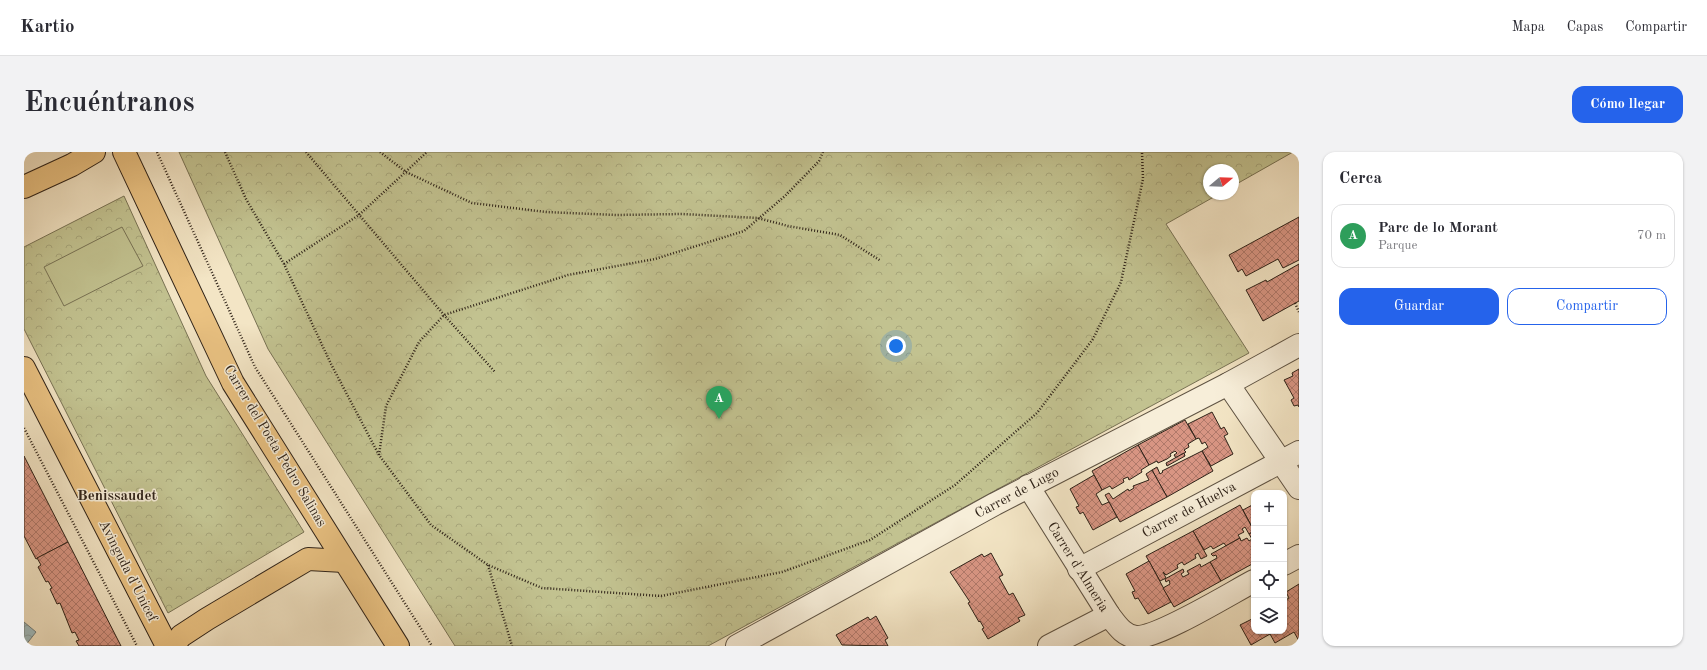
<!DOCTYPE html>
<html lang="es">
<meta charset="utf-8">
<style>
body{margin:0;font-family:"Old Standard TT",serif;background:#f2f2f3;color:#2b2b33}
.controls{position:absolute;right:12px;bottom:12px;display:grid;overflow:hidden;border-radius:8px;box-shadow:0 1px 3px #0004}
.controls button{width:36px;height:36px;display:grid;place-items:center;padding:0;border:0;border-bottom:1px solid #e1e1e2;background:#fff;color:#2b2b33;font:20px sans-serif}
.compass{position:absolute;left:1179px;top:12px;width:36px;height:36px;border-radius:50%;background:#fff;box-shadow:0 1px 3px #0004;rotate:71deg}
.you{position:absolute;left:872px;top:194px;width:14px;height:14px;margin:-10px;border:3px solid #fff;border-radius:50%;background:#1a73e8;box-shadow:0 0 0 6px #1a73e833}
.badge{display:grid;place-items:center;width:26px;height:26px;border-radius:50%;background:#2563eb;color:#fff;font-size:13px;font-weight:700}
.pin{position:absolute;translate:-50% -33px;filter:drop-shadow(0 1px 2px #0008)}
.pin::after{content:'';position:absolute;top:21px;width:14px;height:12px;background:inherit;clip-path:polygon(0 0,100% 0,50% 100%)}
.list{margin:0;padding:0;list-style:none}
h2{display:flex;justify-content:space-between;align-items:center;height:52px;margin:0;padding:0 16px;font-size:17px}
h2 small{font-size:13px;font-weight:400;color:#7c7c81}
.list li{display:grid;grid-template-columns:26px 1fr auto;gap:12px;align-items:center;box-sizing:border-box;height:64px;margin:0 8px 8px;padding:0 8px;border:1px solid #e1e1e2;border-radius:12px}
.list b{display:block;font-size:15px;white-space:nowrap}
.list p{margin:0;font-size:13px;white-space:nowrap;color:#7c7c81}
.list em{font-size:13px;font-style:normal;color:#7c7c81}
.actions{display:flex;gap:8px;padding:12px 16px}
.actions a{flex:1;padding:9px 0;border:1px solid #2563eb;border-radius:12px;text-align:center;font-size:14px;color:#2563eb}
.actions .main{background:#2563eb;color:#fff}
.icon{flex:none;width:22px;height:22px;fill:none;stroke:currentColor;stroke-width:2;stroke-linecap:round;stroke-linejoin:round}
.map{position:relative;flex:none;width:1275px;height:494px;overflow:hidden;border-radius:12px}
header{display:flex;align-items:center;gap:24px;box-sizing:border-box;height:56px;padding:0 20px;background:#fff;border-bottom:1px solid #e1e1e2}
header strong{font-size:19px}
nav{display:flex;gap:22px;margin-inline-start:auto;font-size:14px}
.intro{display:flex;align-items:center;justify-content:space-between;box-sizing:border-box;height:96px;padding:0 24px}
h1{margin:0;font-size:28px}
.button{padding:10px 18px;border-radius:12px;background:#2563eb;color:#fff;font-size:14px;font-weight:700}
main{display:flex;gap:24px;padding:0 24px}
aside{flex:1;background:#fff;border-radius:12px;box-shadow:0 1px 3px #0004}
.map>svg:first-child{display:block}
.park{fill:url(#park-crowns);stroke:#787254}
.pitch{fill:#c2c290;stroke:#787254}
.water{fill:url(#water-waves);stroke:#727e7c}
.building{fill:url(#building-cross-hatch);stroke:#2e2218}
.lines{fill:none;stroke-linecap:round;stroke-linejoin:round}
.minor-casing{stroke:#5f5343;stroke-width:24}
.major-casing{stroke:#2e2218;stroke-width:24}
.path{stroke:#2e2218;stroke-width:2.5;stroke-dasharray:1 2;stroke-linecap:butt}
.minor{stroke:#f7eed9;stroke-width:22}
.major{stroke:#eac282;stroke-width:22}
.labels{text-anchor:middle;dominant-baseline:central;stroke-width:3;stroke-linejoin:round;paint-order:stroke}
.street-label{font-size:14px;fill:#2e2218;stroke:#f7eed9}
.neighbourhood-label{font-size:15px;font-weight:bold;fill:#2e2218;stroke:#f7eed9}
</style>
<header>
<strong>Kartio</strong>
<nav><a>Mapa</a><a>Capas</a><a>Compartir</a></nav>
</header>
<div class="intro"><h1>Encuéntranos</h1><a class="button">Cómo llegar</a></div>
<main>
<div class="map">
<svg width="1275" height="494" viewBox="0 0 1275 494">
<defs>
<pattern id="park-crowns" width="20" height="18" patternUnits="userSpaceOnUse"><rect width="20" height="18" fill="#c2c290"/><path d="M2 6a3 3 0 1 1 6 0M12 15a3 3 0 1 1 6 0" fill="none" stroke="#a7a67b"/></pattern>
<pattern id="water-waves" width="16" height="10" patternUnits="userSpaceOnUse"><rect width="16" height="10" fill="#a0bcbf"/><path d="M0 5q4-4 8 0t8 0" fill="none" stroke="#8aa1a3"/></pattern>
<pattern id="building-cross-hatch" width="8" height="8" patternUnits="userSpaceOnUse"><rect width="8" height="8" fill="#d89583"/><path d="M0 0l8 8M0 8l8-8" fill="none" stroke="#b0796a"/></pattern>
</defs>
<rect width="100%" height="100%" fill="#f3e5c5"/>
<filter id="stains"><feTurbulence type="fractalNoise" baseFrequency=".005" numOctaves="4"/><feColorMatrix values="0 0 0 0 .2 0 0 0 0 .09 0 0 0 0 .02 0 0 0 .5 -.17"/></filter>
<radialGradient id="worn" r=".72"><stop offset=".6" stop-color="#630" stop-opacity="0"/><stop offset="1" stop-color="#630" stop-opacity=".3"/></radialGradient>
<g class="park">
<path d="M155 0H1269L1209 34V18H1185V42H1195L1142 72 1225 201 684 494H431L244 197Z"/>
<path d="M100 44 182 224 280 380 144 461 0 177V95Z"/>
</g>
<path class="pitch" d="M98 75 119 114 40 154 20 115Z"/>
<path class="water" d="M0 470 12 480 1 494H0Z"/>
<g class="building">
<path d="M1275 65V108L1259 116 1254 107 1222 124 1218 117 1214 120 1205 103Z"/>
<path d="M1275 112V149L1239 169 1222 138 1242 128 1243 130Z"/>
<path d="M1275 217V255L1274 253 1270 254 1267 248 1270 246 1260 228 1269 224 1268 221Z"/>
<path d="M1188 260 1197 277 1200 275 1204 282 1200 284 1209 302 1187 314 1178 299 1184 295 1181 290 1178 292 1175 286 1172 287 1164 272Z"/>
<path d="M1161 268 1172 287 1164 292 1165 295 1160 298 1162 300 1152 306 1150 303 1153 301 1151 299 1146 302 1147 304 1143 307 1134 311 1133 309 1125 313 1114 293Z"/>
<path d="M1114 293 1125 313 1117 318 1118 320 1105 328 1104 325 1099 327 1100 330 1088 337 1086 334 1078 338 1068 319Z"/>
<path d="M1178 299 1189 319 1143 345 1128 318 1133 315 1136 322 1139 320 1138 319Z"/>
<path d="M1160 301 1161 304 1143 314 1142 311Z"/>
<path d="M0 304 44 390 12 407 0 384Z"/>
<path d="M1128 318 1143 345 1096 370 1081 343 1085 341 1089 347 1104 337 1105 339 1110 336 1109 334 1125 328 1122 322Z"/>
<path d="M1070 323 1078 338 1072 342 1078 353 1085 350 1093 365 1069 378 1059 360 1056 362 1052 355 1055 354 1046 337Z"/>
<path d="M1230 352V379L1219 358Z"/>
<path d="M1216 353 1230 379 1225 382 1221 375 1218 377 1220 380 1214 383 1216 386 1202 394 1200 391 1189 397 1187 394 1180 398 1169 379Z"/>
<path d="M1169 379 1183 404 1177 407 1174 401 1171 403 1172 406 1160 413 1158 410 1153 413 1154 416 1142 423 1139 420 1142 426 1136 429 1122 404Z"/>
<path d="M1230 379V411L1197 429 1186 410 1193 406 1192 403 1189 404 1187 402 1216 386 1217 389 1223 386 1225 389 1228 387 1225 382Z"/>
<path d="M44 390 45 392 97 494H55L52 489 55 488 51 480 48 481 36 451 33 452 26 437 28 436 24 429 22 430 14 415 17 413 13 406Z"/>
<path d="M967 401 979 423 975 425 985 443 989 441 1001 463 994 466 996 469 964 487 958 477 960 476 956 469 955 470 944 451 946 450 926 420 958 402 960 405Z"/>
<path d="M1125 409 1147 450 1124 462 1114 446 1111 447 1108 440 1111 439 1102 422Z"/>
<path d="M1186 410 1197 429 1150 455 1139 436 1146 432 1145 428 1142 430 1141 427 1159 417 1160 420 1157 422 1159 425 1165 422 1163 419 1176 412 1177 415Z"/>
<path d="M1275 432V489L1270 480 1251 491 1246 482 1227 493 1216 473 1230 466V479H1260V449L1265 446 1262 440Z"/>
<path d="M852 464 864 486 861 488 864 494 818 493 812 483 844 465 846 468Z"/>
</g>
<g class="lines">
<g class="minor-casing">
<g id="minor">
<path d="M1204 232 1275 336"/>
<path d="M1004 334 1085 463C1092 472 1100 485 1113 485 1136 485 1207 441 1230 429"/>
<path d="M1260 412 1275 404"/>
<path d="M1055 417 1275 300"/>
<path d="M713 494 971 352 1204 232 1275 193"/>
<path d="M1025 494 1085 463"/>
</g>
</g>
<g class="major-casing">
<g id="major">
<path d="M100 0 209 231 374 494"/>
<path d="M0 35 48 13 70 0"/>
<path d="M0 216 143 494"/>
<path d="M149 494 157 484 183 467 284 407 320 409"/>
</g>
</g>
<g class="path">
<path d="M133 0 231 215 408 494"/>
<path d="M201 0 222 47 260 112 308 214 355 303 407 373 464 413 518 436 637 444 758 420 846 388 931 333 1013 261 1069 187 1097 130 1119 27 1118 0"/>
<path d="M282 0 420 163 471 220"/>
<path d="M356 0 382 20 448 51 522 60 592 63 658 62 734 66 764 74 816 83 857 109"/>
<path d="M260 112 335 63 403 0"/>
<path d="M1271 151 1275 160"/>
<path d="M0 276 113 494"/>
<path d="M355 303 362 254 395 190 420 163 544 123 631 107 720 79 761 44 795 9 799 0"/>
<path d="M464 413 488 494"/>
</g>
<use href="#minor" class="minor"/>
<use href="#major" class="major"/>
</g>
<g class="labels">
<g class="street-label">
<text transform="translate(251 294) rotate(59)">Carrer del Poeta Pedro Salinas</text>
<text transform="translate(993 341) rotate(-28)">Carrer de Lugo</text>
<text transform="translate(1165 358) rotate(-28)">Carrer de Huelva</text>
<text transform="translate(1054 415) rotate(58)">Carrer d'Almeria</text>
<text transform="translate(104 419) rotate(63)">Avinguda d'Unicef</text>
</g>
<g class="neighbourhood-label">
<text x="93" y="344">Benissaudet</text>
</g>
</g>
<rect width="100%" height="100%" filter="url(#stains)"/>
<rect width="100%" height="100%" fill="url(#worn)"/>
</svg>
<div class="controls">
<button>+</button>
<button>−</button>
<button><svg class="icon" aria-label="locate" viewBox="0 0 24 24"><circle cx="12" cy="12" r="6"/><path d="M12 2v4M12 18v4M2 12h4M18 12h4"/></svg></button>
<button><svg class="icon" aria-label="layers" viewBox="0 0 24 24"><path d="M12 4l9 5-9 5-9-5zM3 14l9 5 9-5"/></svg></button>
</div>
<svg class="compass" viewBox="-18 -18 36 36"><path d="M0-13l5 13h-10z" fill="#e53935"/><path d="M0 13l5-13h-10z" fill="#7c7c81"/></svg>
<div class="you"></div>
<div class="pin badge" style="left:695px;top:267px;background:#2e9e5b">A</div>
</div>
<aside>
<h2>Cerca<small></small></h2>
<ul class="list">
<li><span class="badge" style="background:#2e9e5b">A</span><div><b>Parc de lo Morant</b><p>Parque</p></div><em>70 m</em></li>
</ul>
<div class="actions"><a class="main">Guardar</a><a>Compartir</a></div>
</aside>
</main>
